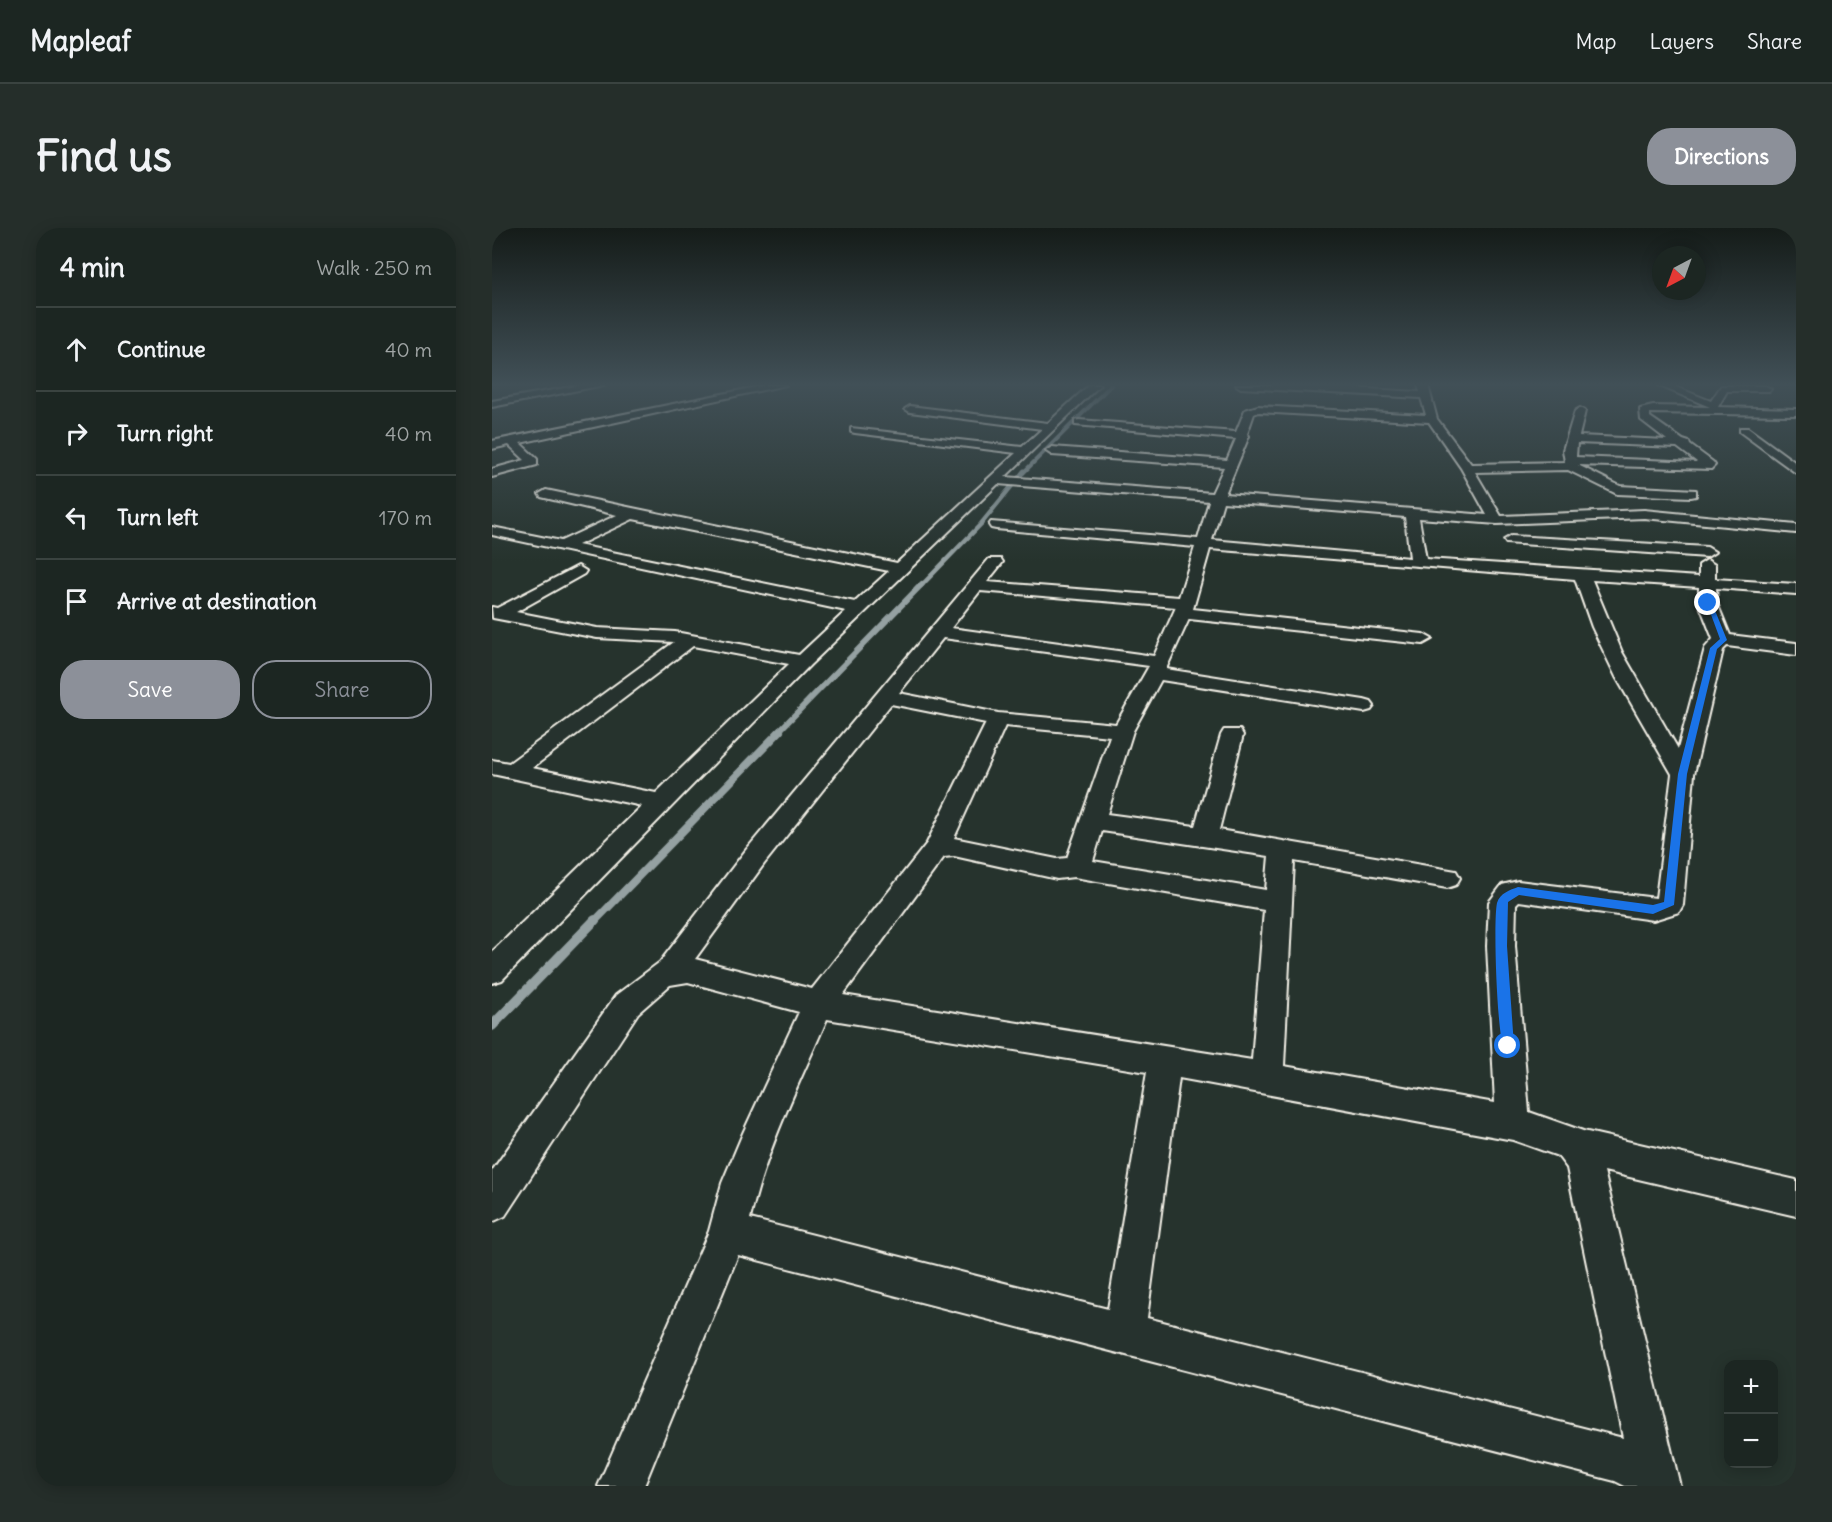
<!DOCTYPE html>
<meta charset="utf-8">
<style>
body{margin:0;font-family:Delius,sans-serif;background:#252e2a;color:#f1f3f6}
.controls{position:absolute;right:18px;bottom:18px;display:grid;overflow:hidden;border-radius:12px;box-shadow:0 3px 15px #0003}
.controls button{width:54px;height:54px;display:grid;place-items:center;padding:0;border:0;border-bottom:2px solid #3a4340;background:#1c2622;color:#f1f3f6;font:30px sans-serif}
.compass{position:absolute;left:1160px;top:18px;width:54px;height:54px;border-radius:50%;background:#1c2622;box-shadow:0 3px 15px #0003;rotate:221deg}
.stop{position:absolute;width:18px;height:18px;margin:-14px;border:4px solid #1a73e8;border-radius:50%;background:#fff}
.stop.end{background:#1a73e8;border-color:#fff;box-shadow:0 2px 6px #0008}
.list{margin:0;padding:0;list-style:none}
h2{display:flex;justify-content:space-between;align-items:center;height:78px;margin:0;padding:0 24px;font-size:26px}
h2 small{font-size:20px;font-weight:400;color:#a0a5a5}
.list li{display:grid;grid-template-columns:39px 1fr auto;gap:18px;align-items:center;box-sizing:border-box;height:84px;padding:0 24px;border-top:2px solid #3a4340}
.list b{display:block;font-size:22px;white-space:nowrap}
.list em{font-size:20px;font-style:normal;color:#a0a5a5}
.actions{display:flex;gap:12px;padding:18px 24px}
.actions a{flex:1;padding:14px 0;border:2px solid #8c9099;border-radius:24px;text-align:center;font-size:21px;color:#8c9099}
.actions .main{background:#8c9099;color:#fff}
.icon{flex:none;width:33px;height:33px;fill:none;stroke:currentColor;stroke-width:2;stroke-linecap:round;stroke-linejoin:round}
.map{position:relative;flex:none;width:1304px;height:1258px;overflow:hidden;border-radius:24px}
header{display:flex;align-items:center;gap:36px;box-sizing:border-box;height:84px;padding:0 30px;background:#1c2622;border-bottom:2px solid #3a4340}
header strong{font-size:28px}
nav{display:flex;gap:33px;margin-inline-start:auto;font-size:21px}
.intro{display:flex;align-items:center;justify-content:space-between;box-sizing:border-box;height:144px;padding:0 36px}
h1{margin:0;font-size:42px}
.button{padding:15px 27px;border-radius:24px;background:#8c9099;color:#fff;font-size:21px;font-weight:700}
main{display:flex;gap:36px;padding:0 36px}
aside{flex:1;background:#1c2622;border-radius:24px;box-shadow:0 3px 15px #0003}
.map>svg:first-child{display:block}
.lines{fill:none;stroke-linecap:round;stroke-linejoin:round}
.stream-far4{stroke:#95a1a2;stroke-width:4}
.stream-far3{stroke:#95a1a2;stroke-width:4.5}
.stream-far2{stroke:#95a1a2;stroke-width:6}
.stream-far1{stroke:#95a1a2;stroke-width:8}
.stream{stroke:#95a1a2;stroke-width:10}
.minor-casing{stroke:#f4f1e8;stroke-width:4}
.minor{fill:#26332d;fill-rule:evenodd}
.route{fill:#1a73e8}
</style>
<header>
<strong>Mapleaf</strong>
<nav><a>Map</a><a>Layers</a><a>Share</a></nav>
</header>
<div class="intro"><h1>Find us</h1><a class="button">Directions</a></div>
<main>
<aside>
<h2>4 min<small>Walk · 250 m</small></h2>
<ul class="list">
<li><svg class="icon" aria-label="ahead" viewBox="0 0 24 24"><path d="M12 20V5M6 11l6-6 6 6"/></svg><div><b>Continue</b></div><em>40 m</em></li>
<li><svg class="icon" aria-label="right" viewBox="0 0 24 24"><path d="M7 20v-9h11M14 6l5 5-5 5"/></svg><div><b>Turn right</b></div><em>40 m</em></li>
<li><svg class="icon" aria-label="left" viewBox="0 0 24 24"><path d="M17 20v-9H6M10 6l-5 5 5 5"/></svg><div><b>Turn left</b></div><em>170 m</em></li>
<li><svg class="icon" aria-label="arrive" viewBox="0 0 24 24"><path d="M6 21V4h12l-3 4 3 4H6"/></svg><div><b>Arrive at destination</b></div></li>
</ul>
<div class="actions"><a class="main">Save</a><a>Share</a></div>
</aside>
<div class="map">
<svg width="1304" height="1258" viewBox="0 0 1304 1258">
<rect width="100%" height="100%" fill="#26332d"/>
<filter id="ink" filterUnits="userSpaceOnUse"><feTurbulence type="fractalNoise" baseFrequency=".0167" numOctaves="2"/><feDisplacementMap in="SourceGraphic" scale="12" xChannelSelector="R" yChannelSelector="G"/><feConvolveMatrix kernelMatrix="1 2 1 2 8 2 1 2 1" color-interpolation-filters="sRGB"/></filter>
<g filter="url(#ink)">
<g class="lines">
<path class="stream-far4" d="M531 245 619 157"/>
<path class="stream-far3" d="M429 358 489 296 532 243"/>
<path class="stream-far2" d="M286 504 430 356"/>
<path class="stream-far1" d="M102 694 288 503"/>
<path class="stream" d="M0 798 103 692"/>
<g class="minor-casing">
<g id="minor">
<path d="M89 157H112L0 179V173Z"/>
<path d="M274 157H294L28 215 45 231V237L0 249V241L33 232 17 217 0 221V213Z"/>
<path d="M597 157H608L513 249 720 265 732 239 560 227 554 223 560 219 735 232 744 211 583 197V193L587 192 744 204 753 182 766 178 934 187 929 170 749 160 744 157H808L928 164 926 157H936L945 191 979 236 1073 234 1071 222 1083 183 1088 180 1093 183 1087 208 1175 212 1149 192 1148 181 1161 178 1218 179 1165 157H1179L1219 173 1229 158H1274L1279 161 1277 163H1235L1226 179 1304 181V187L1158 185V189L1191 212 1197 214 1198 217 1221 234 1223 237 1219 241 1086 237 1128 258 1204 262V268L1199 269 1125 266 1076 242 983 244 1009 288 1152 282 1304 297V305L1152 290 1005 296 927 290 934 331 1207 349V337L1215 332 1223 337V351L1304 356V366L1224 360 1225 375 1238 407 1304 415V427L1235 418 1231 422 1202 546 1191 677 1187 684 1161 692 1027 673 1024 676 1023 718 1037 884 1091 903 1304 952V988L1112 943 1188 1258H1133L1123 1253 246 1027 152 1258H106L217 1003 230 955 251 905 307 784 196 754 178 757 146 785 13 988 0 994V943L124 767 168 734 254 622 497 331H509L511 334 495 354 687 369 703 319 504 301 499 300 497 297 499 294 706 311 717 273 506 256 318 437 10 752 0 755V724L150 578 0 546V532L17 535 182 414 105 410 1 390 0 379 5 380 86 338 94 343 92 346 24 384 105 400 183 404 307 427 354 383 0 307V299L69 313 125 287 49 269 47 266 54 262 405 335 524 225 363 205 359 204V200L530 219 550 201 418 184 413 181 418 178 556 195ZM767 184 937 194 969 240 995 287 733 266 757 208 755 206 762 186ZM1085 215 1185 219 1205 234 1084 229ZM731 274 913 289 918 330 720 312ZM141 291 397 343 363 374 86 317ZM718 321 1083 351 1100 399 1124 449 1180 546 1164 670 1026 653 1010 657 997 674 995 718 1003 875 792 838 802 633 955 660 964 657 968 650 964 643 727 602 751 507 748 502H732L729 507 703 598 615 586 641 503 669 452 872 484 879 482 882 478 879 474 872 472 674 441 697 391 931 416 940 411 931 406 701 381ZM1100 352 1207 359V375L1221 411 1213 420 1186 521 1130 424ZM488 363 684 379 662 428 459 400ZM451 410 657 438 624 496 506 485 407 465ZM201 418 297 436 164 565 40 540ZM399 476 494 495 435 615 320 761 203 731 272 636ZM513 498 618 508 575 630 565 631 462 610ZM610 603 777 628 774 662 601 633ZM462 628 565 651 582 649 772 682 760 832 351 767 452 629ZM335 791 655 844 616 1081 258 991C274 921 307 856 335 791ZM687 850 1021 912 1066 928 1075 940 1131 1210 655 1090Z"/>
<path d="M1248 200H1256L1304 235V245L1248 204Z"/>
<path d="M1019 308 1215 319 1223 324 1215 329 1014 315 1012 312Z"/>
</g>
</g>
<use href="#minor" class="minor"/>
</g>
</g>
<linearGradient id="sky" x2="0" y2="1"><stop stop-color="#151c19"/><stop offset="0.47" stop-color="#415057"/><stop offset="1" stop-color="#415057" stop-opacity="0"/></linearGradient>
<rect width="1304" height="333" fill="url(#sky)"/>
<path class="route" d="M1214 373 1220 375 1235 412 1225 421 1195 546 1182 677 1161 686 1027 667 1016 674 1015 718 1022 818 1021 822H1012C1005 806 1001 693 1005 675 1008 665 1018 662 1026 659L1161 677 1172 674 1186 546 1218 420 1228 411Z"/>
</svg>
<div class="controls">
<button>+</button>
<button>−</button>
</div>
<svg class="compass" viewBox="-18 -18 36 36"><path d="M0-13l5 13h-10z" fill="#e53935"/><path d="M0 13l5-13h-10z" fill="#a0a5a5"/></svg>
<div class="stop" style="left:1016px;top:818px"></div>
<div class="stop end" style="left:1216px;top:375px"></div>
</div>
</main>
